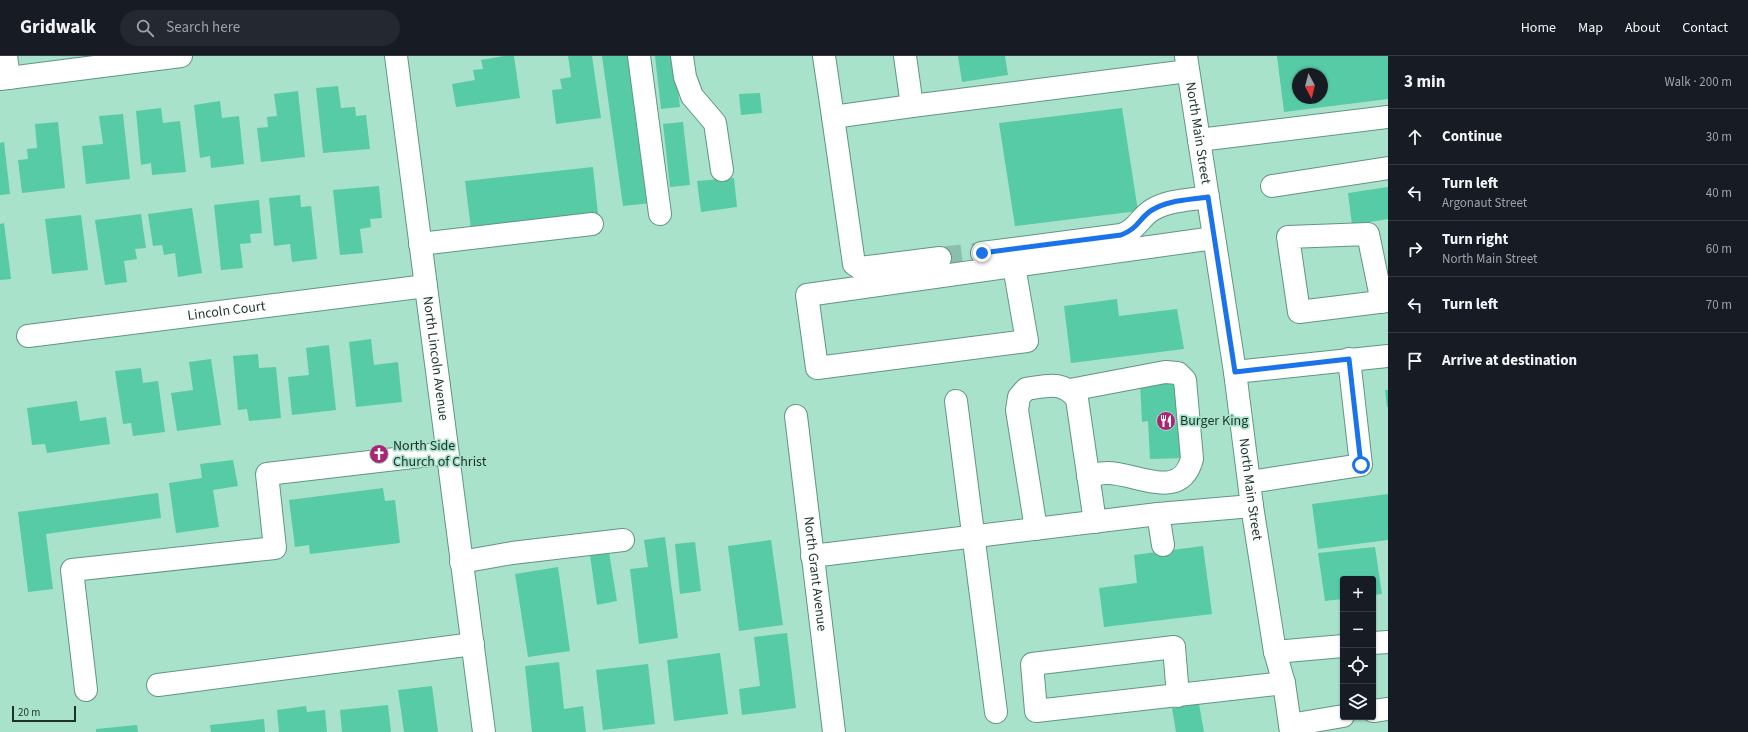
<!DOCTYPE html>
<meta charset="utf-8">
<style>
body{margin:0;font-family:"Source Sans 3",sans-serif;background:#242831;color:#f1f3f6}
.controls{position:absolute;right:12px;bottom:12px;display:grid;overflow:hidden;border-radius:4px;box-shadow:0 1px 3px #0004}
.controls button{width:36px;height:36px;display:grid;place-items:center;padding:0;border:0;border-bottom:1px solid #363941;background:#171b24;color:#f1f3f6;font:20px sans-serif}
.compass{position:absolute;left:1292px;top:12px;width:36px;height:36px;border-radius:50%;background:#171b24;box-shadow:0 1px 3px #0004;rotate:173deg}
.scale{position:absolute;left:12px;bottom:10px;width:64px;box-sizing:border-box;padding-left:4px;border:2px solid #1c332b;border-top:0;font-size:11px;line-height:14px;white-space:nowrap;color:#1c332b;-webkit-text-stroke:3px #a8e2cb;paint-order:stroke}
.stop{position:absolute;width:12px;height:12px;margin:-9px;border:3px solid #1a73e8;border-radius:50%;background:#fff}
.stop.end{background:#1a73e8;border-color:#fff;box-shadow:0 1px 4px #0008}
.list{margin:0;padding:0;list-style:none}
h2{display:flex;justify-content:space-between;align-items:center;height:52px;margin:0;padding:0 16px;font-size:17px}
h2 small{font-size:13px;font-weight:400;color:#9ea1a6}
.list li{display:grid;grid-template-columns:26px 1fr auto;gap:12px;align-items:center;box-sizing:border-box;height:56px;padding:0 16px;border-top:1px solid #363941}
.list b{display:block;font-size:15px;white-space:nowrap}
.list p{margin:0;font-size:13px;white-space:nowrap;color:#9ea1a6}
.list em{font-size:13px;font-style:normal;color:#9ea1a6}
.icon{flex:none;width:22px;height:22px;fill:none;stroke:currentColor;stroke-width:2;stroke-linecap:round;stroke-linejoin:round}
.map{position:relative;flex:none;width:1388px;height:676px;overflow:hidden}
header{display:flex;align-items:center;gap:24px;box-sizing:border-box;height:56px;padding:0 20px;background:#171b24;border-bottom:1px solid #363941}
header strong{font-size:19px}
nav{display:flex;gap:22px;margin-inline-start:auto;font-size:14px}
.search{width:280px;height:36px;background:#242831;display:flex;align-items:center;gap:10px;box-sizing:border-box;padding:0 14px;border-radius:22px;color:#9ea1a6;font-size:15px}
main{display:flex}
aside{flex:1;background:#171b24}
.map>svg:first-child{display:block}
.building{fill:#56cba5;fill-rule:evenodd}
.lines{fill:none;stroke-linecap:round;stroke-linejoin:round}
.minor-tunnel{stroke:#8cbfab;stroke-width:22;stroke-dasharray:22 11;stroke-linecap:butt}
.minor-casing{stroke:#5f9682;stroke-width:24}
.major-casing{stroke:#5f9682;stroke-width:24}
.minor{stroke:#fff;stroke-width:22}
.major{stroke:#fff;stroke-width:22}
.route{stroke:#1a73e8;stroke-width:5}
.labels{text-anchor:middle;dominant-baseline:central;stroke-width:3.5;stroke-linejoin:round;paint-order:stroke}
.street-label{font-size:14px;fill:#1c332b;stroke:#a8e2cb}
.poi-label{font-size:14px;fill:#1c332b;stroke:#a8e2cb;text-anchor:start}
</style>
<header>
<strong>Gridwalk</strong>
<div class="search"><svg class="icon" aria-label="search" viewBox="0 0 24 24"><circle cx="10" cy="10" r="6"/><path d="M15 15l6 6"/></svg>Search here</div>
<nav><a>Home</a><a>Map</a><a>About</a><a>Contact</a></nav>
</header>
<main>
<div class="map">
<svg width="1388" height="676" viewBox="0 0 1388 676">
<rect width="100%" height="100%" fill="#a8e2cb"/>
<g class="building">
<path d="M504 0H514L520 42 456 51 452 28 475 24 473 14 483 13 481 4Z"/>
<path d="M568 0H592L601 62 556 68 552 34 562 33 560 23 571 21Z"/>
<path d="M602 0H630L651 147 623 150Z"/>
<path d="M655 0H674L680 51 661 53Z"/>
<path d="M958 0H1005L1008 19 962 26Z"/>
<path d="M1277 0H1388V43L1284 56ZM1298 18H1322V42H1298Z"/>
<path d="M338 30 341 52 355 51 356 60 366 59 370 93 323 97 316 32Z"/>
<path d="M298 35 305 101 261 106 257 72 268 71 267 61 277 60 274 38Z"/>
<path d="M760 37 762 57 741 59 739 38Z"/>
<path d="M220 45 222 62 239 60 244 108 211 112 210 100 200 102 194 49Z"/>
<path d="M161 52 163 67 180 65 186 116 152 119 151 107 141 109 136 55Z"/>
<path d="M1122 52 1138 155 1015 170 999 67Z"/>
<path d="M123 58 130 123 86 128 82 90 103 88 99 60Z"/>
<path d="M58 66 65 132 22 137 18 104 28 103 27 93 37 92 35 68Z"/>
<path d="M683 66 690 129 670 131 663 68Z"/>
<path d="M4 86 10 138 0 139V87Z"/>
<path d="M593 111 598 158 471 173 465 125Z"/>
<path d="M734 122 737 151 701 156 697 125Z"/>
<path d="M379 130 382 162 370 163 371 171 360 173 363 197 340 199 333 134Z"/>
<path d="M1388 131V163L1352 169 1348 137Z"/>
<path d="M300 139 301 151 311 150 317 203 292 206 290 188 274 190 269 142Z"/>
<path d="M259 144 262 177 250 178 251 187 240 188 243 212 221 214 214 149Z"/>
<path d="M192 152 202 217 178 221 175 197 164 199 162 189 153 190 148 158Z"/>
<path d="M141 158 146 192 135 193 137 203 124 205 127 226 105 229 95 164Z"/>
<path d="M81 159 88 214 52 218 45 163Z"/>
<path d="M4 167 11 223 0 224V168Z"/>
<path d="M1117 243 1119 260 1177 253 1184 293 1071 307 1064 250Z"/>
<path d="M371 283 374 309 398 306 402 346 356 351 349 286Z"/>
<path d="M329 289 336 354 292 359 288 321 309 319 306 292Z"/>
<path d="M258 298 259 312 276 311 281 362 249 365 247 353 238 354 233 300Z"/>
<path d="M211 303 221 369 177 375 171 337 193 334 189 306Z"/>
<path d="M141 312 143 327 158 325 165 376 133 380 131 367 123 368 115 315Z"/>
<path d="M1140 327H1181L1186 402 1150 403 1148 365 1142 366Z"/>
<path d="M1385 334H1388V351H1387Z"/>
<path d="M77 345 80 365 106 361 110 388 47 397 45 388 32 389 27 352Z"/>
<path d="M233 404 238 430 213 434 219 471 176 477 169 427 202 422 200 408Z"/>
<path d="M383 432 385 445 395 444 400 487 310 498 309 489 295 491 289 444Z"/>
<path d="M158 437 161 462 46 478 53 533 28 536 18 456Z"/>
<path d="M1388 438V484L1318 493 1312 448Z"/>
<path d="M665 481 678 582 639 588 630 513 648 511 644 484Z"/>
<path d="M771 484 783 569 739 575 728 490Z"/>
<path d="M695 486 701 535 680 538 675 488Z"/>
<path d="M1203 490 1212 558 1104 571 1099 532 1137 527 1134 499Z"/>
<path d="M1375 491 1382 538 1373 539V523H1343V543L1325 545 1318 497Z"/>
<path d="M609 496 617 545 597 549 590 499Z"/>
<path d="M558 511 570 595 528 601 515 518Z"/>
<path d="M787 577 796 652 742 659 739 633 760 630 754 581Z"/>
<path d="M720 597 728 658 674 665 667 604Z"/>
<path d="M559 606 564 653 583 650 586 676H532L525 610Z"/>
<path d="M648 608 655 668 603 674 596 614Z"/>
<path d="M432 630 438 676H404L398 634Z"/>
<path d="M1199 648 1204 676H1176L1172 652Z"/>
<path d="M388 649 391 676H342L340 654Z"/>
<path d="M306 650 307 656 325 654 327 676H279L277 654Z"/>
<path d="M264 663 265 676H211L210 669Z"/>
<path d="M137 669 138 676H96V673Z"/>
</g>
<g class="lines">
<path class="minor-tunnel" d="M940 202 982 197"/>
<g class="minor-casing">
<g id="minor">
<path d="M6 0 9 22"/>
<path id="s1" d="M396 0 484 676"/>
<path d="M639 0 660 158"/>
<path d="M682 0 685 21 692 40 715 67 722 114"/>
<path d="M824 0 833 61 912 50"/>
<path d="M905 0 912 50 1188 15"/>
<path d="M0 23 181 0"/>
<path d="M833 61 854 208 860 212 940 202"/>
<path d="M1199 84 1388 61"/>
<path d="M1272 130 1388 112"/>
<path d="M420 188 592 168"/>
<path d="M982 197 1121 179C1138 173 1139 162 1152 154 1168 144 1190 144 1208 141"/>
<path d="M1014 210 1027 285 817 312 807 239 1214 182"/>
<path d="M1382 246 1368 178 1288 181 1299 256 1388 245"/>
<path id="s2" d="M28 280 426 230"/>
<path d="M1235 316 1388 300"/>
<path d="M1070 334 1165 316 1178 317 1185 324 1192 403C1180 447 1136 416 1106 417 1100 417 1094 419 1088 420"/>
<path d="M956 345 996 656"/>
<path id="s3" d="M796 360 834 676"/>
<path d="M1250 426 1361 409 1349 303"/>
<path d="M1158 458 1163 489"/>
<path d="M1036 473 1017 354 1019 341 1026 333C1047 330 1063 324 1077 343L1095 466"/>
<path d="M812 500 1158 458 1252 450"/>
<path d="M461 506 512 497 623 484"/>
<path d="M1373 587 1388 586"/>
<path d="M1275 596 1343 590"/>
<path d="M158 629 473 588"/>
<path d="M86 634 72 514 275 492 267 418 447 397"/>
<path d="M1178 640 1174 591 1032 608 1036 655 1284 627"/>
<path d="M1373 655 1388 653"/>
<path d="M1290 669 1343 660"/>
</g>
</g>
<g class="major-casing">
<g id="major">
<path id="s4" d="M1186 0 1235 316 1252 450 1275 596 1284 627 1291 676"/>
</g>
</g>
<use href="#minor" class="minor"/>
<use href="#major" class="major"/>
</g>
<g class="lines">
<path class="route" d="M982 197 1121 179C1138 173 1139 162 1152 154 1168 144 1190 144 1208 141L1235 316 1349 303 1361 409"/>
</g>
<defs>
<g id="restaurant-disc" transform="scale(1)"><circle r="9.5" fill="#a82775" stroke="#a8e2cb"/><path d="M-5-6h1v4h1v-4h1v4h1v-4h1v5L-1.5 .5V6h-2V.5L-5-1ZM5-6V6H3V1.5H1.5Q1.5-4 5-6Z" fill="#fff"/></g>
<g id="church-disc" transform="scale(1)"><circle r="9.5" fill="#a82775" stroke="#a8e2cb"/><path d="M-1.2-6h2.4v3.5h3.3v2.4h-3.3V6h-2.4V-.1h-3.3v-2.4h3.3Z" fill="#fff"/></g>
</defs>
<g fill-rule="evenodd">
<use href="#restaurant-disc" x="1166" y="365"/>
<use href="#church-disc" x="379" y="398"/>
</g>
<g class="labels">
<g class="street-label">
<text stroke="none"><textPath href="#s4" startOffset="78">North Main Street</textPath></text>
<text stroke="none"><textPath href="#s2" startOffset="200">Lincoln Court</textPath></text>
<text stroke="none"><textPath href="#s1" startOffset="305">North Lincoln Avenue</textPath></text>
<text stroke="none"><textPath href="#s4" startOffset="438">North Main Street</textPath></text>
<text stroke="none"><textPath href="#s3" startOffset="159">North Grant Avenue</textPath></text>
</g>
<g class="poi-label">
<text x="1180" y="365">Burger King</text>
<text x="393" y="390">North Side<tspan x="393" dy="16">Church of Christ</tspan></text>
</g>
</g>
</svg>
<div class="controls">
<button>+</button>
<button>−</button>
<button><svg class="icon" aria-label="locate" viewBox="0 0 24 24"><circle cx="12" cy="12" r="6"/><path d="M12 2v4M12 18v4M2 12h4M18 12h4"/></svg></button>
<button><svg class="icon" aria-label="layers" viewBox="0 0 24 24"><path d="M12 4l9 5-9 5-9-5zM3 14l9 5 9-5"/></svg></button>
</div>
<svg class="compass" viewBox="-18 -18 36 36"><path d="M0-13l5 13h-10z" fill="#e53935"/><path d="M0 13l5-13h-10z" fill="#9ea1a6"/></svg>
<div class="scale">20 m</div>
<div class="stop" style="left:1361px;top:409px"></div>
<div class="stop end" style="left:982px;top:197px"></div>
</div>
<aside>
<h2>3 min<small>Walk · 200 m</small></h2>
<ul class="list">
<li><svg class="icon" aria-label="ahead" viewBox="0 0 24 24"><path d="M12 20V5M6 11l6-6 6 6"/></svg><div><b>Continue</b></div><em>30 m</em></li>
<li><svg class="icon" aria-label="left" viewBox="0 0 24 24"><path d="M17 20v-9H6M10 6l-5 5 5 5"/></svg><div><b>Turn left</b><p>Argonaut Street</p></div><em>40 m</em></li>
<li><svg class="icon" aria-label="right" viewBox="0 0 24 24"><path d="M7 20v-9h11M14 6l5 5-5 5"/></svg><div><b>Turn right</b><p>North Main Street</p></div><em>60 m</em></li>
<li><svg class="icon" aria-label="left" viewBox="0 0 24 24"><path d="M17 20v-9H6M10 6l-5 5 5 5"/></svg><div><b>Turn left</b></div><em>70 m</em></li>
<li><svg class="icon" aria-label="arrive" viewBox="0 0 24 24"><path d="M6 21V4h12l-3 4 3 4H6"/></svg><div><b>Arrive at destination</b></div></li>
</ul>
</aside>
</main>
